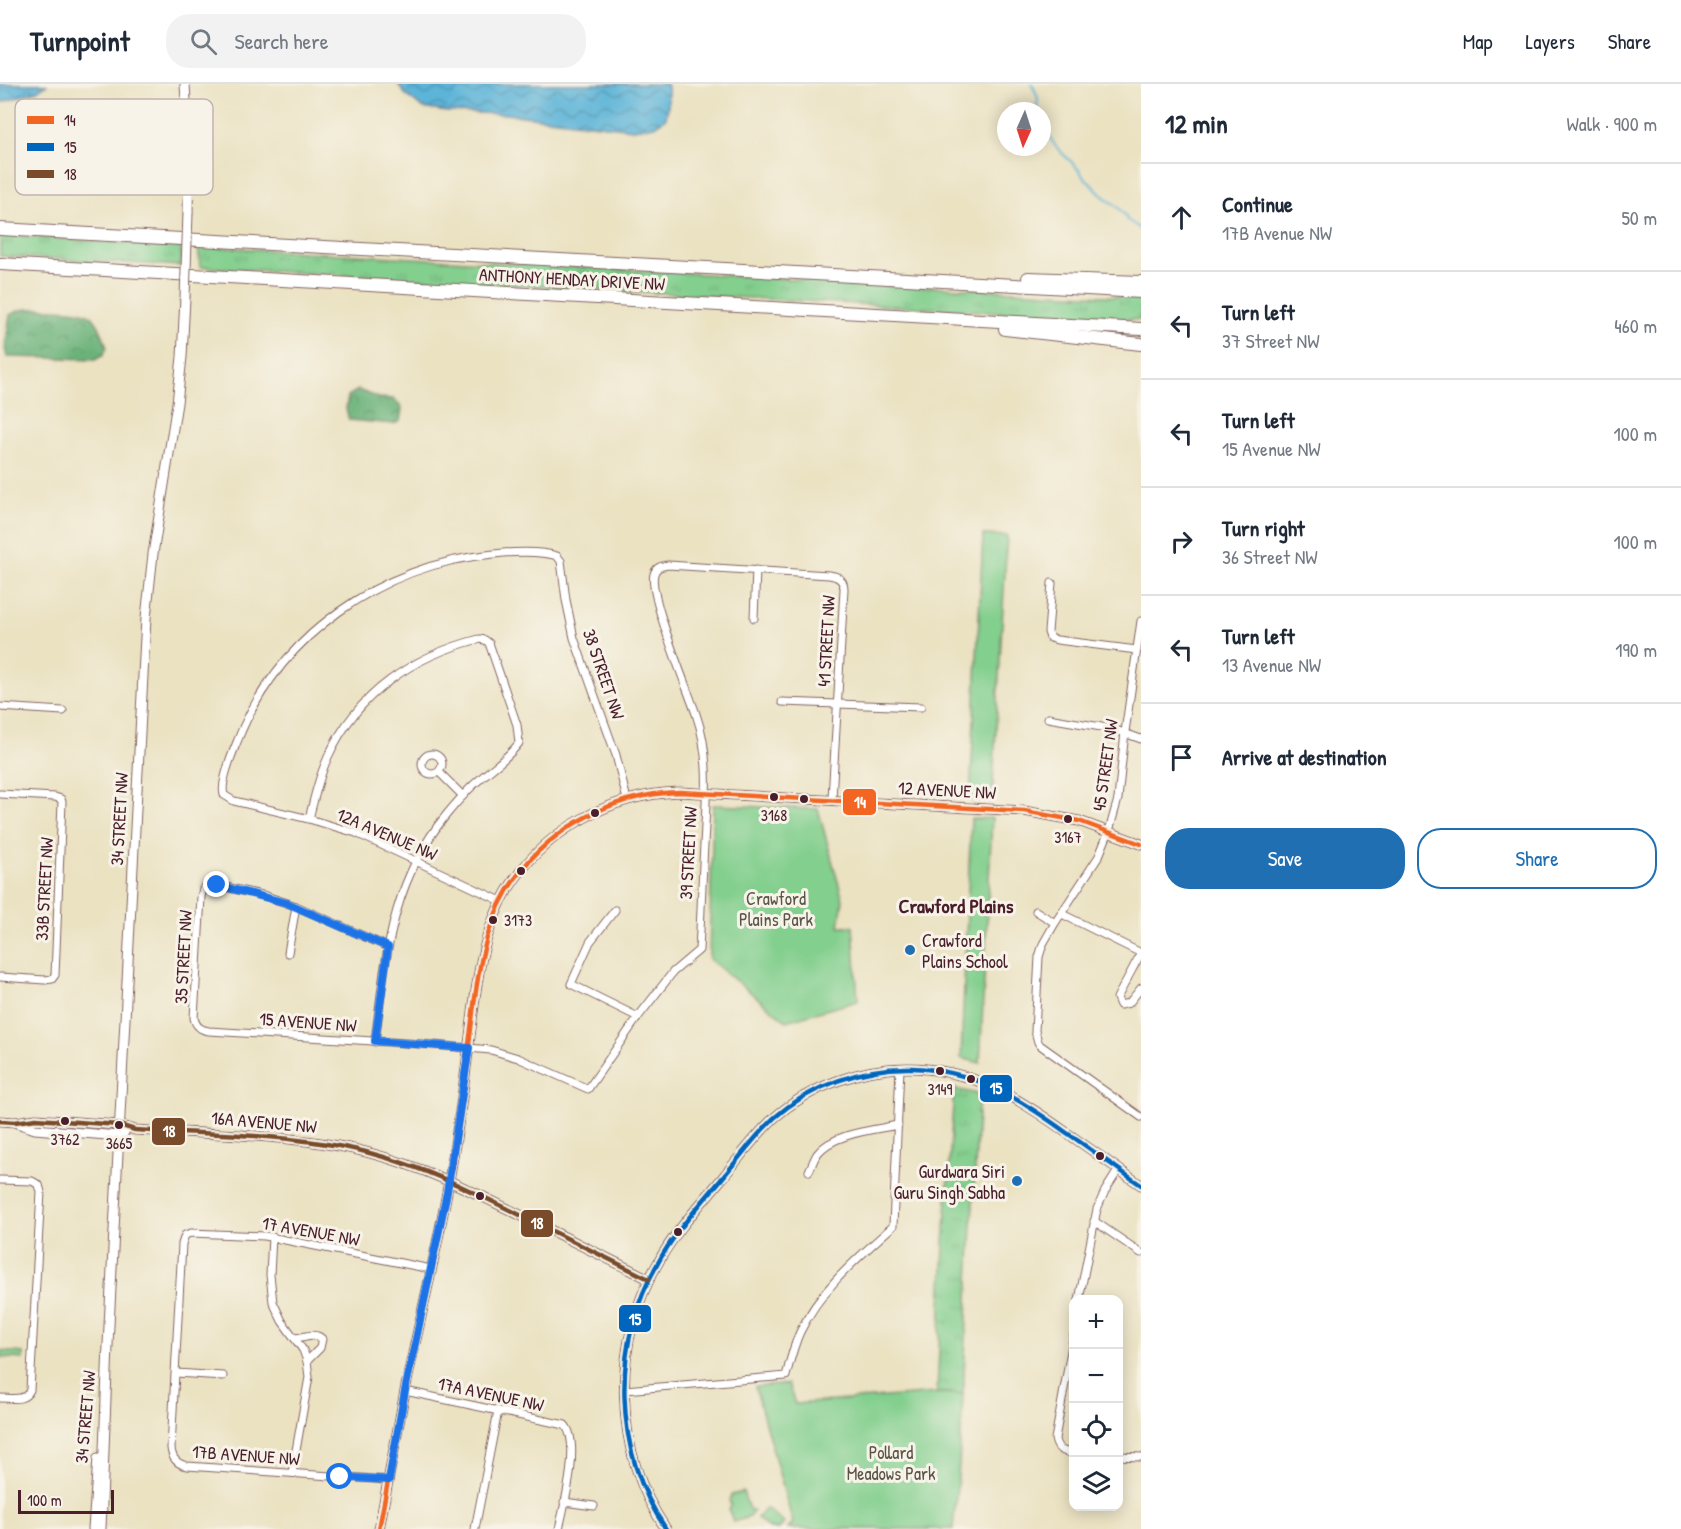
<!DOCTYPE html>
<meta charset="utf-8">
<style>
body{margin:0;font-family:"Patrick Hand",sans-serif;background:#f2f2f3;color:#1f2937}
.controls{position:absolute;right:18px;bottom:18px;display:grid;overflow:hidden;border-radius:12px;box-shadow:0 3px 15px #0003}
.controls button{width:54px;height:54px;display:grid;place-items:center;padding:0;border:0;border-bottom:2px solid #e0e1e3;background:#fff;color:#1f2937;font:30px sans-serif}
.compass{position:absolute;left:997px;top:18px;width:54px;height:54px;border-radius:50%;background:#fff;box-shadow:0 3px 15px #0003;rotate:183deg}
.scale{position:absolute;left:18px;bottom:15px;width:96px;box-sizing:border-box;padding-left:6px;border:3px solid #4a1f2b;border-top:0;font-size:16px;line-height:21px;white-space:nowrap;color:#4a1f2b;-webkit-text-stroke:4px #f7f3e8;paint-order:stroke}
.stop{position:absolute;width:18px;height:18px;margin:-14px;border:4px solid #1a73e8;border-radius:50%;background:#fff}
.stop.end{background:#1a73e8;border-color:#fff;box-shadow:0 2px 6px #0008}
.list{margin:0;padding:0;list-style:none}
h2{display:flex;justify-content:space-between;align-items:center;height:78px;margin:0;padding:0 24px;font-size:26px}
h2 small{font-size:20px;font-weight:400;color:#747a83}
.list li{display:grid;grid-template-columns:39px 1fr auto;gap:18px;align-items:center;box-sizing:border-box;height:108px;padding:0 24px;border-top:2px solid #e0e1e3}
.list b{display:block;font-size:22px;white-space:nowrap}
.list p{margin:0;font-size:20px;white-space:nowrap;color:#747a83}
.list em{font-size:20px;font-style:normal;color:#747a83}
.actions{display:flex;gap:12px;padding:18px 24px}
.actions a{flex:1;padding:14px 0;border:2px solid #1f6fb2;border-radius:24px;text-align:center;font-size:21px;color:#1f6fb2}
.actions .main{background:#1f6fb2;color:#fff}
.icon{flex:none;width:33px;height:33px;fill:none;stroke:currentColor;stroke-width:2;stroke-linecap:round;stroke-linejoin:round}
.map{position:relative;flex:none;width:1141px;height:1445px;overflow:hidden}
header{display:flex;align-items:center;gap:36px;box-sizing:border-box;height:84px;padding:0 30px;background:#fff;border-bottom:2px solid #e0e1e3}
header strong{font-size:28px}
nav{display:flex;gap:33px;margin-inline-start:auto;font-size:21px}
.search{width:420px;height:54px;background:#f2f2f3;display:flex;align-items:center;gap:15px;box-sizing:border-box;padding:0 21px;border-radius:24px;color:#747a83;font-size:22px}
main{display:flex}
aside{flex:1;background:#fff}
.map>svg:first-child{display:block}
.grass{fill:url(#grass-tufts);stroke:#66775c;stroke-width:1.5}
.forest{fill:url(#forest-crowns);stroke:#5a6852;stroke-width:1.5}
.green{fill:#83cf8e;stroke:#66775c;stroke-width:1.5}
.water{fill:url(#water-waves);stroke:#526a82;stroke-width:1.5}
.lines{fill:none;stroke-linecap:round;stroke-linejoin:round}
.stream{stroke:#5bb4d8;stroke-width:2}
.street-casing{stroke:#826360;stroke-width:9}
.secondary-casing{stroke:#826360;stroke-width:11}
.highway-casing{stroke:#826360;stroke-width:14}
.street{stroke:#fff;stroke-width:7}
.secondary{stroke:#fff;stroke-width:9}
.highway{stroke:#fff;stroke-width:12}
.secondary-bridge-casing{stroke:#826360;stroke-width:11;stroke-linecap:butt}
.secondary-bridge{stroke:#fff;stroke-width:9}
.bus-1-casing{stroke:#f7f3e8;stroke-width:9}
.bus-2-casing{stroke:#f7f3e8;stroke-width:9}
.bus-3-casing{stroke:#f7f3e8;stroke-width:9}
.bus-1{stroke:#f26522;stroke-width:4.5}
.bus-2{stroke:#0065bd;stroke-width:4.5}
.bus-3{stroke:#7a4b2a;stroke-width:4.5}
.route{stroke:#1a73e8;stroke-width:8}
.bus-dot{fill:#4a1f2b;stroke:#f7f3e8;stroke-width:2}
.poi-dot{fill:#1f6fb2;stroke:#f7f3e8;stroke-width:2}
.labels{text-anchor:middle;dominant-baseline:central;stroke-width:6;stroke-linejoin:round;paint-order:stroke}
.bus-label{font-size:16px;fill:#4a1f2b;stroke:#f7f3e8}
.street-label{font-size:18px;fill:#4a1f2b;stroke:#f7f3e8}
.park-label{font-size:18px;fill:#5b5449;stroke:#f7f3e8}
.poi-label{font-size:18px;fill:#4a1f2b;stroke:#f7f3e8;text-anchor:start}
.neighbourhood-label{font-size:20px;font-weight:bold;fill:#4a1f2b;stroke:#f7f3e8}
.key{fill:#f7f3e8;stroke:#c3b3af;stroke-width:1.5}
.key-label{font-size:16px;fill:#4a1f2b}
.line-badge{stroke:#f7f3e8;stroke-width:2}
.badge-label{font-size:16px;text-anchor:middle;font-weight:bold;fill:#fff}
</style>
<header>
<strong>Turnpoint</strong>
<div class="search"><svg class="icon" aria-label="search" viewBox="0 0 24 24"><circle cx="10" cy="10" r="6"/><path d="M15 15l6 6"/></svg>Search here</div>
<nav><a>Map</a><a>Layers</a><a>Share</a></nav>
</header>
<main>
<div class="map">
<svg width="1141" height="1445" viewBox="0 0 1141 1445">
<defs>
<pattern id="grass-tufts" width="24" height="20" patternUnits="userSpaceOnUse" patternTransform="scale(1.5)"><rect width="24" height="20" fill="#83cf8e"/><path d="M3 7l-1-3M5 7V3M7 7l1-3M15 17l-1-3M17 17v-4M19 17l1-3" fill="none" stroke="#73b17b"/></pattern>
<pattern id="forest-crowns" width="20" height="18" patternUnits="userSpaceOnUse" patternTransform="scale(1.5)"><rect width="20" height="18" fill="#6ab279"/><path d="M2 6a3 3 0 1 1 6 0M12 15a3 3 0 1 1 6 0" fill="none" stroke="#599063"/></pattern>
<pattern id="water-waves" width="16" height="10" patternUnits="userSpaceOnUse" patternTransform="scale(1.5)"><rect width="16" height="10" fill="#5bb4d8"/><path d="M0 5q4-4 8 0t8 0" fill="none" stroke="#4d92af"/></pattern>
</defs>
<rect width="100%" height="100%" fill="#f7f3e8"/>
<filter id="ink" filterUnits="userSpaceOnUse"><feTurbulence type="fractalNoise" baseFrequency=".0167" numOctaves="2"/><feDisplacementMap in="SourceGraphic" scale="12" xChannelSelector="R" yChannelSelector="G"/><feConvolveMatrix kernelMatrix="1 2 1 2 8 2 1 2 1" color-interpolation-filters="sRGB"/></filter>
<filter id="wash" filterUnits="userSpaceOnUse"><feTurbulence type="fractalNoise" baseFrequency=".008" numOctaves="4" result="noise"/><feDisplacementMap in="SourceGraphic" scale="24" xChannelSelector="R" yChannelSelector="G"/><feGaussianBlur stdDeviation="1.35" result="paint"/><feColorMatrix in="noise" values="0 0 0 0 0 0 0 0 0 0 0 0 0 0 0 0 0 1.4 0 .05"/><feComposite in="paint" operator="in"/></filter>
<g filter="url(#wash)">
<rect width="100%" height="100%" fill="#ebe2c2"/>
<g class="grass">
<path d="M0 151 181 162V182L0 172Z"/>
<path d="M198 162 1141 214V236L200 183Z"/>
<path d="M954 1005 979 1010 963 1310 937 1309 944 1161Z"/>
</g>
<g class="forest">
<path d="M57 225C92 227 96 229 107 264L103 271 96 275 7 273 5 264 10 231C22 222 42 225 57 225Z"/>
<path d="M358 306 379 314 394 315 402 324 400 337 394 340 349 336 346 325 348 312Z"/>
</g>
<g class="green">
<path d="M983 451 1007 452 992 716H970Z"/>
<path d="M713 721 818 725 843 816 839 842H853L858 917 786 937 709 875Z"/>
<path d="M992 734 980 979 961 974 971 735Z"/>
<path d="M0 1267 23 1269V1275L0 1273Z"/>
<path d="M788 1300 795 1320 937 1309 963 1310 959 1381 953 1445H788L793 1439 755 1303Z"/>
<path d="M743 1408 749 1425 753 1427 749 1433 733 1438 729 1426 731 1422 729 1416 732 1411Z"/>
<path d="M766 1424 784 1439 779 1445H769L757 1434Z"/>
</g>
<g class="water">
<path d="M0 0H47L37 7 0 19Z"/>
<path d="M398 0H666L668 2V22L666 34 654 42 633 45 506 30 447 28 422 24 405 10Z"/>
</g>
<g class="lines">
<g class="stream">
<path d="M1032 0 1038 14 1037 24 1038 27"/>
<path d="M1042 35C1046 43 1049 52 1054 60 1061 70 1070 75 1077 84 1080 87 1082 92 1086 95 1094 104 1104 114 1113 119 1118 122 1121 128 1126 132V135L1139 144 1141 148"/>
</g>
</g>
</g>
<g filter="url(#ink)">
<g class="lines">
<g class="street-casing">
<g id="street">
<path d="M1052 499 1048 548 1050 554 1057 556 1137 566"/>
<path d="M754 534 756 486"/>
<path d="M1141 537 1125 648 1118 715 1109 747 1099 772 1055 839 1043 860 1039 873 1035 947 1038 958 1040 961 1141 1033"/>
<path d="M782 618 921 623"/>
<path d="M0 623 63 627"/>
<path d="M1048 634 1113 645 1141 655"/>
<circle cx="432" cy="680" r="10"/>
<path d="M439 688 463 712"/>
<path d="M0 710 55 713 61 715 62 718 55 891 52 895 45 896 0 893"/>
<path d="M309 735C314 714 319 693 328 673 357 609 413 572 479 555L485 556 489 559 517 641 519 659C508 674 492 684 479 696 467 706 457 718 447 730 390 799 386 873 375 958"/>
<path d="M501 817 356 749 309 735 234 717 224 711C220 699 232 670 237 658 278 552 381 480 494 470 513 468 538 466 557 472L561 477 566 516 574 554 616 671 627 716"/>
<path d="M615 826 590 858 571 900 638 933"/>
<path d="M1036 827 1055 839"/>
<path d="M1062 830 1141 869"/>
<path d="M388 863 296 822 266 812 217 801H208L203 805 201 813 194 934C196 943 201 946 209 947L422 960 491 966 518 974 588 1005 638 933 673 888 699 866C701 831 702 796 704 761 706 718 711 672 696 630 688 606 648 510 654 490 656 483 661 482 668 481L829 491C838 492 844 496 844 505L832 715"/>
<path d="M288 869 296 822"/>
<path d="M1141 869 1117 914 1120 921 1129 919 1141 904"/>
<path d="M809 1087C812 1081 814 1075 817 1070 833 1049 874 1046 898 1041"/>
<path d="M0 1096 32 1097 39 1101 41 1108 30 1306C24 1318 12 1314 0 1314"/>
<path d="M1094 1137 1141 1169"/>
<path d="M272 1153 270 1191 273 1218 282 1237 303 1266 307 1277 309 1293 292 1389"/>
<path d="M1079 1216 1097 1125 1105 1107 1119 1085"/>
<path d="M1074 1250 1055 1355C1057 1366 1063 1368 1074 1369"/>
<path d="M296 1254C305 1253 315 1248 322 1255L320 1264 307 1277"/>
<path d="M176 1289 223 1292"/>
<path d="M625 1306 786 1292C790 1277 794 1261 800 1248 821 1204 858 1174 893 1142L900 984"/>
<path d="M405 1307 565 1341C581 1359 564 1422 559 1445"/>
<path d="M1118 1372 1141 1373"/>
<path d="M389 1396 187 1382C177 1380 172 1375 171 1364L182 1160 185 1151 191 1149 265 1152 431 1185"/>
<path d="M564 1418 594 1422"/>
<path d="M475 1445 498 1327"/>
</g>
</g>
<g class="secondary-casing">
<g id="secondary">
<path d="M185 0 189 69 188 129"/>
<path d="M0 1037 15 1038 36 1035 119 1041 135 1046C210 1050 294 1050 366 1068 424 1083 470 1106 522 1132 565 1153 607 1174 649 1195"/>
<path d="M17 1039 35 1045 119 1052 124 1049"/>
<path d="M93 1445 98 1374"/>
<path d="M101 1445 108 1261 146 534 153 470 177 319 182 273 185 214"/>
<path d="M379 1445C388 1399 396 1353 405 1307 420 1233 439 1160 451 1085 458 1044 464 1002 469 960 476 908 479 854 507 807 543 747 610 710 680 708L1024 727 1079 737 1141 760"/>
<path d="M666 1445C613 1367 611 1260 658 1179 675 1147 701 1120 724 1092 740 1073 755 1052 774 1034 810 1002 863 983 911 984 975 986 1017 1013 1067 1049 1092 1066 1116 1084 1141 1101"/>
</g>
</g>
<g class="highway-casing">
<g id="highway">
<path d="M0 145 1141 208"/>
<path d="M0 180 1141 245"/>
<path d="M1028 194 1141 198"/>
<path d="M1005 245 1141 260"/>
</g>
</g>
<use href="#street" class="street"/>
<use href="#secondary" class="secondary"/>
<use href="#highway" class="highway"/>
<g class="secondary-bridge-casing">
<path id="secondary-bridge" d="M185 214 188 129"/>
</g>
<use href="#secondary-bridge" class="secondary-bridge"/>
<g class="bus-1-casing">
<path id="bus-1" d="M379 1445C388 1399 396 1353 405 1307 420 1233 439 1160 451 1085 458 1044 464 1002 469 960 476 908 479 854 507 807 543 747 610 710 680 708L1024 727 1079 737 1141 760"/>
</g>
<g class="bus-2-casing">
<path id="bus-2" d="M666 1445C613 1367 611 1260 658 1179 675 1147 701 1120 724 1092 740 1073 755 1052 774 1034 810 1002 863 983 911 984 975 986 1017 1013 1067 1049 1092 1066 1116 1084 1141 1101"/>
</g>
<g class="bus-3-casing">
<path id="bus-3" d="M0 1037 15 1038 36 1035 119 1041 135 1046C210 1050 294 1050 366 1068 424 1083 470 1106 522 1132 565 1153 607 1174 649 1195"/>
</g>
<use href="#bus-1" class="bus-1"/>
<use href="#bus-2" class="bus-2"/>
<use href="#bus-3" class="bus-3"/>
</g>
</g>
<g class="lines" filter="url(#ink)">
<path class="route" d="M217 801 287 819 388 863 375 957 469 964 447 1108 405 1307 389 1396 340 1393"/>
</g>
<g class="bus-dot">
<circle cx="774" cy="713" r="5"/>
<circle cx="804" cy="715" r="5"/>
<circle cx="595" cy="729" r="5"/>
<circle cx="1068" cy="735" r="5"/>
<circle cx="521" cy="787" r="5"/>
<circle cx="493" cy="836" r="5"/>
<circle cx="940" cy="987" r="5"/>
<circle cx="971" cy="995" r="5"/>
<circle cx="65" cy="1037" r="5"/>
<circle cx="119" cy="1041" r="5"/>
<circle cx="1100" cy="1072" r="5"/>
<circle cx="480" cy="1112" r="5"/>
<circle cx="678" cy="1148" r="5"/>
</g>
<g class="poi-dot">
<circle cx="910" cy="866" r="6"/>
<circle cx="1017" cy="1097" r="6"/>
</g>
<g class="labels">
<g class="bus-label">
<text x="774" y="731">3168</text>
<text x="1068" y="753">3167</text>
<text x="504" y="836" text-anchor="start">3173</text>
<text x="940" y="1005">3149</text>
<text x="65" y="1055">3762</text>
<text x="119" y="1059">3665</text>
</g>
<g class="street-label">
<text transform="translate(572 195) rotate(3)">ANTHONY HENDAY DRIVE NW</text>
<text transform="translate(826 557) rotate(-87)">41 STREET NW</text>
<text transform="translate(604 590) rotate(71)">38 STREET NW</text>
<text transform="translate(1105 681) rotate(-82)">45 STREET NW</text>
<text transform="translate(947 706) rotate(3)">12 AVENUE NW</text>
<text transform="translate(119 735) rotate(-87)">34 STREET NW</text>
<text transform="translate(387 750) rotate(23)">12A AVENUE NW</text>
<text transform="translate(688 769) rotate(-87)">39 STREET NW</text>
<text transform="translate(44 805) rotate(-87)">33B STREET NW</text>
<text transform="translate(183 873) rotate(-87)">35 STREET NW</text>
<text transform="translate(308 938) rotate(4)">15 AVENUE NW</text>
<text transform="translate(264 1038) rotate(5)">16A AVENUE NW</text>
<text transform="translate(311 1147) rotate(10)">17 AVENUE NW</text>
<text transform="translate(491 1310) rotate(12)">17A AVENUE NW</text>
<text transform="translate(85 1333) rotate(-85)">34 STREET NW</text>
<text transform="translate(246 1371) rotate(4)">17B AVENUE NW</text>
</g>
<g class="park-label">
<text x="776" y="814">Crawford<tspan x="776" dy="21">Plains Park</tspan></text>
<text x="891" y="1368">Pollard<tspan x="891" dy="21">Meadows Park</tspan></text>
</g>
<g class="poi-label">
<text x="922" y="856">Crawford<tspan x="922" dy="21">Plains School</tspan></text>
<text x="1005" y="1087" text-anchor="end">Gurdwara Siri<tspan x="1005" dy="21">Guru Singh Sabha</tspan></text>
</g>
<g class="neighbourhood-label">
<text x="956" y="821">Crawford Plains</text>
</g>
</g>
<rect x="15" y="15" width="198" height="96" rx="9" class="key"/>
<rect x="27" y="32" width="27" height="8" fill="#f26522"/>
<rect x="27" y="59" width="27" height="8" fill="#0065bd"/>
<rect x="27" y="86" width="27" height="8" fill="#7a4b2a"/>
<g class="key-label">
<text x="64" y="42">14</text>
<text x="64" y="69">15</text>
<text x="64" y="96">18</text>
</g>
<g class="line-badge">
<rect x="842" y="704" width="35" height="28" rx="6" fill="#f26522"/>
<rect x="979" y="990" width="34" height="29" rx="6" fill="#0065bd"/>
<rect x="151" y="1033" width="35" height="29" rx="6" fill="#7a4b2a"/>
<rect x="520" y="1125" width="34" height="29" rx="6" fill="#7a4b2a"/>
<rect x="618" y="1220" width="34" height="29" rx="6" fill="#0065bd"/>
</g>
<g class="badge-label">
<text x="860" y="724">14</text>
<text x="996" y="1010">15</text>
<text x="169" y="1053">18</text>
<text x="537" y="1145">18</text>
<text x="635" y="1241">15</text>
</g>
</svg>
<div class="controls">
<button>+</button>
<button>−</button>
<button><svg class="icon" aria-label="locate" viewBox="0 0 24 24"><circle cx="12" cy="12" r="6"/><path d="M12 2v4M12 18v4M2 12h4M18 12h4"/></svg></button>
<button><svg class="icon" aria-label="layers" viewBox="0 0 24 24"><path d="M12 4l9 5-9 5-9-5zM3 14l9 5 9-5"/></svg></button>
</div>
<svg class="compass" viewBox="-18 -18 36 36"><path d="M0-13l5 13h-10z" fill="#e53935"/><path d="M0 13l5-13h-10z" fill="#747a83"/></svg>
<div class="scale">100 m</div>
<div class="stop" style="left:340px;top:1393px"></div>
<div class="stop end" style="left:217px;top:801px"></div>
</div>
<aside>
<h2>12 min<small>Walk · 900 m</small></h2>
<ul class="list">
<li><svg class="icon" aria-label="ahead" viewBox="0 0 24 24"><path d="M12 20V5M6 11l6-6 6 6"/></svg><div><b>Continue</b><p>17B Avenue NW</p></div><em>50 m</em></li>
<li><svg class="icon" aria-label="left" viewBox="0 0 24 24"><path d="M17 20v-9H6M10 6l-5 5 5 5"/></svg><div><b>Turn left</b><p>37 Street NW</p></div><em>460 m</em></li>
<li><svg class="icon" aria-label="left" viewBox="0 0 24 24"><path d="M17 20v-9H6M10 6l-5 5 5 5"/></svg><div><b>Turn left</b><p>15 Avenue NW</p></div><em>100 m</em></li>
<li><svg class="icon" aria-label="right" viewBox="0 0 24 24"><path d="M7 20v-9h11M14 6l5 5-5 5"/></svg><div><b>Turn right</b><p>36 Street NW</p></div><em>100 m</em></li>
<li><svg class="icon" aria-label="left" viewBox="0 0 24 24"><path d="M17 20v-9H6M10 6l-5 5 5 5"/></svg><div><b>Turn left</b><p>13 Avenue NW</p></div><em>190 m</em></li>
<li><svg class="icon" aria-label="arrive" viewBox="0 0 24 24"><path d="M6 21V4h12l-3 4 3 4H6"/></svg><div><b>Arrive at destination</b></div></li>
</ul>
<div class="actions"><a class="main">Save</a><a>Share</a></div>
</aside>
</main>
